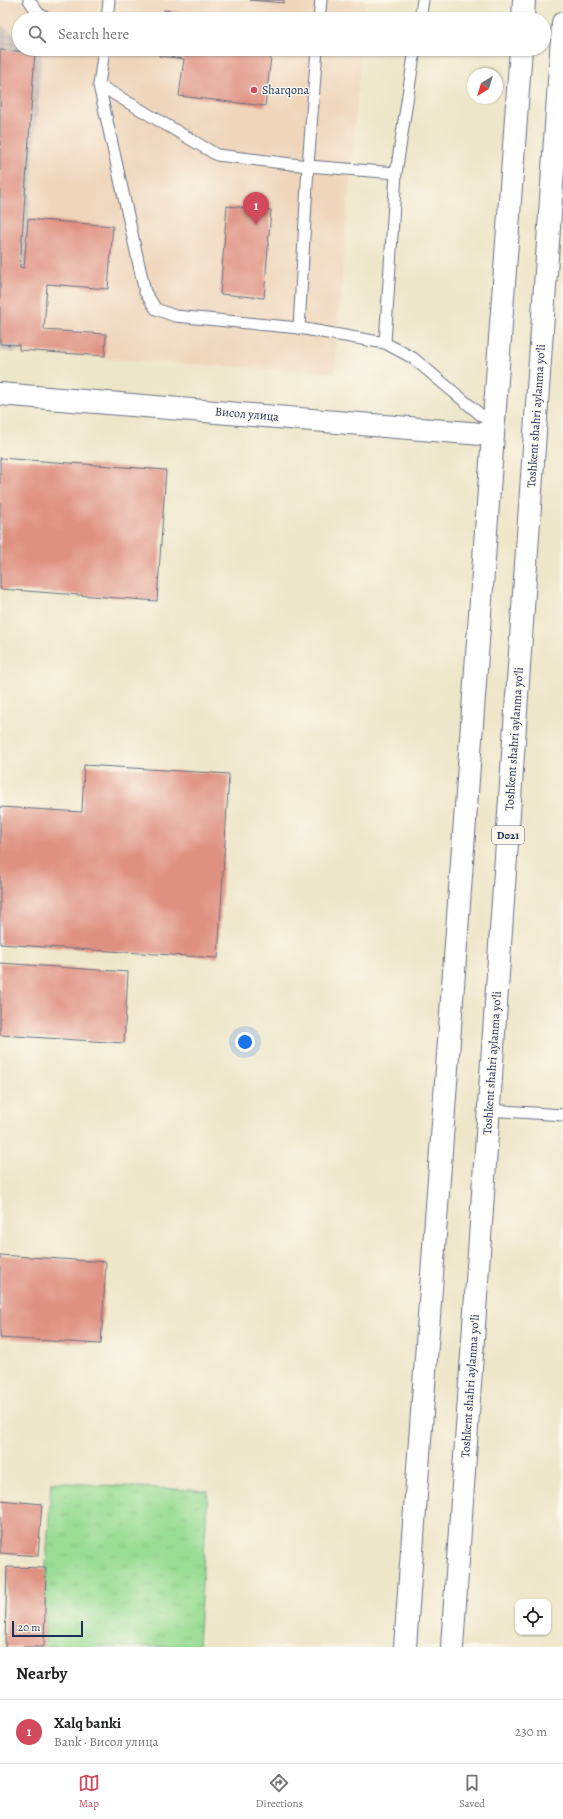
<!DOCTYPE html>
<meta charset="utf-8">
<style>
body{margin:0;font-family:Alegreya,serif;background:#f2f2f2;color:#202124}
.controls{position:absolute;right:12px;bottom:12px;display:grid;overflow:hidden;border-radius:8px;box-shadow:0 1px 3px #0004}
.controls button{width:36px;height:36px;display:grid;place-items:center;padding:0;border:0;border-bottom:1px solid #e0e0e0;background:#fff;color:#202124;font:20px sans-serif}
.compass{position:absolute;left:467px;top:68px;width:36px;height:36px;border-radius:50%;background:#fff;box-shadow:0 1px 3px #0004;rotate:218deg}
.scale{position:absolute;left:12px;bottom:10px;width:71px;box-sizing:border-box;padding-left:4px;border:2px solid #1b2f5e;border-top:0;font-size:11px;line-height:14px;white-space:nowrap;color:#1b2f5e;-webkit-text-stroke:3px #fbf7ec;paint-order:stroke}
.you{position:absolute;left:245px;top:1042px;width:14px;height:14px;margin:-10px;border:3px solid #fff;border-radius:50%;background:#1a73e8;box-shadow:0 0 0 6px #1a73e833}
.badge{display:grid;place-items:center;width:26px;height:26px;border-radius:50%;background:#d1495b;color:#fff;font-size:13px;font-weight:700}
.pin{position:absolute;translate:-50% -33px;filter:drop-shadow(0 1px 2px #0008)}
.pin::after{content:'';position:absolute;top:21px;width:14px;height:12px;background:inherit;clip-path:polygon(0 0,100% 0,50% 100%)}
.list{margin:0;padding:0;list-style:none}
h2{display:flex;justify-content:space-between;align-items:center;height:52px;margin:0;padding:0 16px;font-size:17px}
h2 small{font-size:13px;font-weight:400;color:#757577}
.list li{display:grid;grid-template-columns:26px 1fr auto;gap:12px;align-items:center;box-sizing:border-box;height:64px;padding:0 16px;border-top:1px solid #e0e0e0}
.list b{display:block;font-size:15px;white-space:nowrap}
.list p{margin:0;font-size:13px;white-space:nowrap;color:#757577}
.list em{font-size:13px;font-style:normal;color:#757577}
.icon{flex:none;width:22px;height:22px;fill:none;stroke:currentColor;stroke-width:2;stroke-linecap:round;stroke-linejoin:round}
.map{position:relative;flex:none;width:563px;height:1647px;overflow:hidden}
.search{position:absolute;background:#fff;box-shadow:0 1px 3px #0004;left:12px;right:12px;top:12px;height:44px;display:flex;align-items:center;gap:10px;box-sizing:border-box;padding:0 14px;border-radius:22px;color:#757577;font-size:15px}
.sheet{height:116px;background:#fff}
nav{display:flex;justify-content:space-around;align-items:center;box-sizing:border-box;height:56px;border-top:1px solid #e0e0e0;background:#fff;font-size:11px;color:#757577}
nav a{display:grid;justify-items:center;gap:2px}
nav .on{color:#d1495b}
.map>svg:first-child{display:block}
.built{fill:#efd6bb}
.industrial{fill:url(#industrial-grid)}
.grass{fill:url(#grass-tufts);stroke:#5a8679}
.building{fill:#df9181}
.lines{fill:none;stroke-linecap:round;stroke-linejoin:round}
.lane-casing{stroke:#656f83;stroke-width:13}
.street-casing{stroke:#656f83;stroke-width:24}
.highway-casing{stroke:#656f83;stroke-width:24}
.lane{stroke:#fff;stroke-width:11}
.street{stroke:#fff;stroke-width:22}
.highway{stroke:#fff;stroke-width:22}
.poi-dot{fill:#d1495b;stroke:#fbf7ec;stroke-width:1.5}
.labels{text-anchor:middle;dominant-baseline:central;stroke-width:3;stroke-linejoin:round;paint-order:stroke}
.shield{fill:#fbf7ec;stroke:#5e6b89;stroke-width:1}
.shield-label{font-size:11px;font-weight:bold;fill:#1b2f5e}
.poi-label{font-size:12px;fill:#1b2f5e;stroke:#fbf7ec;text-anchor:start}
.street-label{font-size:12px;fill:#1b2f5e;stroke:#fbf7ec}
</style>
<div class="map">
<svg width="563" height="1647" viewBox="0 0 563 1647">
<defs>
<pattern id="industrial-grid" width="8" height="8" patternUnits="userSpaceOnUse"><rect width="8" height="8" fill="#cdc2b9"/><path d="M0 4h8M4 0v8" fill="none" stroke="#afa7a1"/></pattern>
<pattern id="grass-tufts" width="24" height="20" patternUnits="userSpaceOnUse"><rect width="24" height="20" fill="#9add94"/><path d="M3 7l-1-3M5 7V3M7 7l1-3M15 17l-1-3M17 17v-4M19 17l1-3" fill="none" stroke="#84be82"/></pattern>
</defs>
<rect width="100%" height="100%" fill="#fbf7ec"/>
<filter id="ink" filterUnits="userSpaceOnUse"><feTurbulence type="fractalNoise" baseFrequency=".025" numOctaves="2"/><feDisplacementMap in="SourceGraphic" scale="8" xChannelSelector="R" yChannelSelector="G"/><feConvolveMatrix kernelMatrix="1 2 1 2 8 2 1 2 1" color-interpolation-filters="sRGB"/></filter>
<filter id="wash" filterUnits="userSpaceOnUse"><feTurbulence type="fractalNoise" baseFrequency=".012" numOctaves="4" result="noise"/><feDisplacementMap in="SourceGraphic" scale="16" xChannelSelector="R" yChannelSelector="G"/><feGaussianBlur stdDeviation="0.9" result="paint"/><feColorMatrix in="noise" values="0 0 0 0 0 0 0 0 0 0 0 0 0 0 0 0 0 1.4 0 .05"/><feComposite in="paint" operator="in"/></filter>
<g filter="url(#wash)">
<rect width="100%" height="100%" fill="#eee6c9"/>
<g class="built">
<path d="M0 0H365L363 19H19V37L0 25Z"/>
<path d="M37 49H361L334 373 18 353 42 52Z"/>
</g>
<path class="industrial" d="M0 25 19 37V49H37L42 52 18 353 0 351Z"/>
<path class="grass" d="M51 1482 208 1491 198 1647H45L46 1568Z"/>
<g id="blocks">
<g class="building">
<path d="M250 0H284V3Z"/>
<path d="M164 10 225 18V19H163Z"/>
<path d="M160 49H272L265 106 179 96 184 59 159 56Z"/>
<path d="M0 50 35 52 20 267 24 268 28 219 113 226 108 289 47 284 44 330 106 334 105 356 19 350V345L0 344Z"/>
<path d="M227 206 271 210 264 298 220 294Z"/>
<path d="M0 458 166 470 157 601 0 589Z"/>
<path d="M84 765 229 774 218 958 0 944V807L82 812Z"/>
<path d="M0 963 128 972 124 1043 0 1035Z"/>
<path d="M0 1255 106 1262 101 1344 0 1338Z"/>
<path d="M0 1500 42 1504 38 1556 0 1553Z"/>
<path d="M7 1567 46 1568 44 1647H5Z"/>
</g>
</g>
</g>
<g filter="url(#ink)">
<use href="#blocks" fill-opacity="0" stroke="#656f83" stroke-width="1"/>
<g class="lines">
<g class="lane-casing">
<g id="lane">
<path d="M29 0 38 13 47 19"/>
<path d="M107 19 109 0"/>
<path d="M319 19 321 0"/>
<path d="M420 19 423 0"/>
<path d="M104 49 99 85 145 292 156 309 175 316 299 328 385 343 413 358 494 426"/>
<path d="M99 85 217 155 308 166 396 173"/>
<path d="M299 328 308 166 317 49"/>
<path d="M385 343 396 173 415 49"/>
<path d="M489 1110 563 1115"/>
</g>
</g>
<g class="street-casing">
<path id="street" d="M0 394 493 435"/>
</g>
<g class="highway-casing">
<g id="highway">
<path d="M523 19 524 0"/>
<path d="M405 1647 521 49"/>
<path d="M452 1647 563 23"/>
</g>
</g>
<use href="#lane" class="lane"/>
<use href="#street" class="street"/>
<use href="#highway" class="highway"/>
</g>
</g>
<circle class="poi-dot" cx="254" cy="90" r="4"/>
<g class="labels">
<rect class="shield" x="492" y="826" width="32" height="18" rx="3"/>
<g class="shield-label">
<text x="508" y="835">D021</text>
</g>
<g class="poi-label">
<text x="262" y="90">Sharqona</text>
</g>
<g class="street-label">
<text transform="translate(247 414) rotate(5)">Висол улица</text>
<text transform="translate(536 416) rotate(-86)">Toshkent shahri aylanma yoʻli</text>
<text transform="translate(514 739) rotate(-86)">Toshkent shahri aylanma yoʻli</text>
<text transform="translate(492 1063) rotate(-86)">Toshkent shahri aylanma yoʻli</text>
<text transform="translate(470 1386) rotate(-86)">Toshkent shahri aylanma yoʻli</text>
</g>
</g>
</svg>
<div class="controls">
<button><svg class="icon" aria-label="locate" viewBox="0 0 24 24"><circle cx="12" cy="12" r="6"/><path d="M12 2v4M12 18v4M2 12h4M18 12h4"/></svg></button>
</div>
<svg class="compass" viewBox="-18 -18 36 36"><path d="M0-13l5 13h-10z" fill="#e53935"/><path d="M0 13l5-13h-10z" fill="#757577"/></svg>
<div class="scale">20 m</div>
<div class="you"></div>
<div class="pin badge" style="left:256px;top:225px">1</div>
<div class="search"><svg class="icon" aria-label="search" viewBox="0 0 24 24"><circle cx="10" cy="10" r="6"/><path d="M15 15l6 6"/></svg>Search here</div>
</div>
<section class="sheet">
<h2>Nearby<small></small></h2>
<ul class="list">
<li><span class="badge">1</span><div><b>Xalq banki</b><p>Bank · Висол улица</p></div><em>230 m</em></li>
</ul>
</section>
<nav>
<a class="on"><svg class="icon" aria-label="map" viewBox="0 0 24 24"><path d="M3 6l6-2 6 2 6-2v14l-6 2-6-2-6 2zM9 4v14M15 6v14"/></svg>Map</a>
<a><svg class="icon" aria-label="directions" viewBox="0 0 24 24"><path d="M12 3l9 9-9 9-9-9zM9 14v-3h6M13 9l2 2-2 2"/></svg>Directions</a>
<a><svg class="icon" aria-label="saved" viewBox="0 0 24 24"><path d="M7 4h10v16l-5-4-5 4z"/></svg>Saved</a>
</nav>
